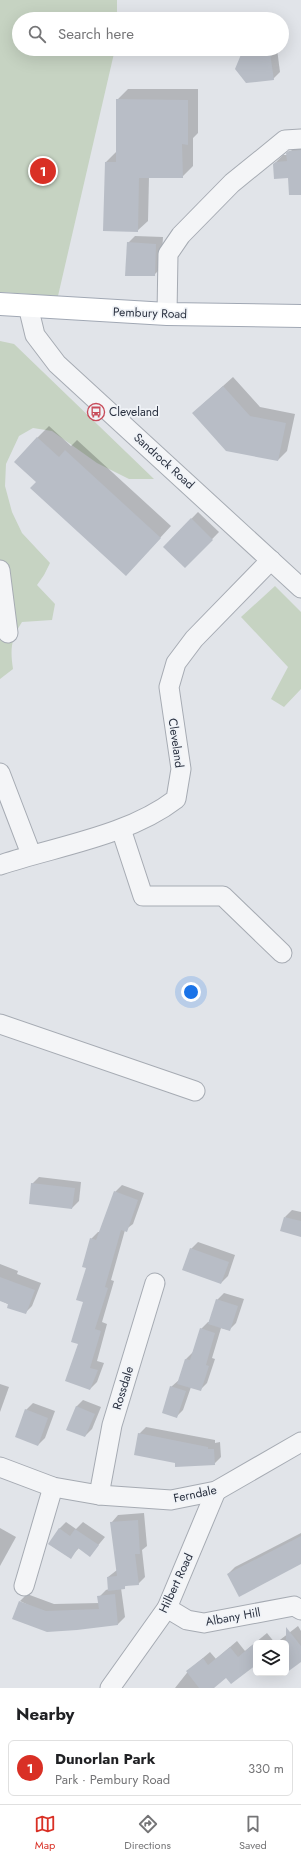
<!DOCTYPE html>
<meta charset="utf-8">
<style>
body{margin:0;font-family:Jost,sans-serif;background:#f2f2f2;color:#202124}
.controls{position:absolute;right:12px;bottom:12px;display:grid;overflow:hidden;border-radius:6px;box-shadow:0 4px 16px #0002}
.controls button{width:36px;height:36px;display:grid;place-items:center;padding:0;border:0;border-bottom:1px solid #e0e0e0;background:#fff;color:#202124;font:20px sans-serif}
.you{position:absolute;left:191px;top:992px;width:14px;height:14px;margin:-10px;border:3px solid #fff;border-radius:50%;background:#1a73e8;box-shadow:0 0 0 6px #1a73e833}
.badge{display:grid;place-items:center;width:26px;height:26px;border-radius:50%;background:#d93025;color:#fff;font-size:13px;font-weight:700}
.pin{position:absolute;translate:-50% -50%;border:2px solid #fff;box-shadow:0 1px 4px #0006}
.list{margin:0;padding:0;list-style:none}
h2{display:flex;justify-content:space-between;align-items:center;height:52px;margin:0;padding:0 16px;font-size:17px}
h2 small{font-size:13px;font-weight:400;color:#757577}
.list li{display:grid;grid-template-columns:26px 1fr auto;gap:12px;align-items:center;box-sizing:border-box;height:56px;margin:0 8px 8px;padding:0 8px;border:1px solid #e0e0e0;border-radius:6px}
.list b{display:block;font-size:15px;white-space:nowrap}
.list p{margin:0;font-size:13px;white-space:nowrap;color:#757577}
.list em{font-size:13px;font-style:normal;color:#757577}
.icon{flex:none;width:22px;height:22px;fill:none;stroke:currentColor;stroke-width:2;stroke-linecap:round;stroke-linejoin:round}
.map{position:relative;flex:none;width:301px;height:1688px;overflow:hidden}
.search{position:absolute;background:#fff;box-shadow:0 4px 16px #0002;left:12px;right:12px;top:12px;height:44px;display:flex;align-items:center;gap:10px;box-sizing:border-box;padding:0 14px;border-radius:22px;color:#757577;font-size:15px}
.sheet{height:116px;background:#fff}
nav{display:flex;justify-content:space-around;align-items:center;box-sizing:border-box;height:56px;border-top:1px solid #e0e0e0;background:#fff;font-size:11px;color:#757577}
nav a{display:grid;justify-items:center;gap:2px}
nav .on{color:#d93025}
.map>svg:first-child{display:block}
.green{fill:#c6d3c2}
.shadow{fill:#0003}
.building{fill:#b8bdc6}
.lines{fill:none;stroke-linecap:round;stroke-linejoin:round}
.minor-casing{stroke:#a6abb3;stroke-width:21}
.major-casing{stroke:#a1a8b4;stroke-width:24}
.minor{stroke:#f4f5f7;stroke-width:19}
.major{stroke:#fff;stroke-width:22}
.labels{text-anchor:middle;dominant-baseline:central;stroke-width:3.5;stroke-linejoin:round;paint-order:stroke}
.street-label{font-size:12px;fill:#2a3140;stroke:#f0f3f7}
.poi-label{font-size:12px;fill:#2a3140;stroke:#f0f3f7;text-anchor:start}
</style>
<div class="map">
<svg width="301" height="1688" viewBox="0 0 301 1688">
<rect width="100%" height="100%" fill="#e1e4e9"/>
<g class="green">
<path d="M0 0H117V19H19V49H115L58 296 0 292Z"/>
<path d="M0 341 14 344 154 479H129L97 463 52 431 33 428 19 436 6 464 5 486 12 512 22 533 50 563 44 575 37 585 55 604 52 620 22 622C11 639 10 649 13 669L0 679Z"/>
<path d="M275 586 301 612V689L284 707 271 699 288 667 241 617Z"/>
</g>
<g class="shadow">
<path d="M246 49H277L280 72 273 79 237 69 243 52Z"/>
<path d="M128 89H198V133L193 138V166L182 177H149L148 221 137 231 106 162 117 151V100Z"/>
<path d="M301 144V194L289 177 274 164 283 155H288L295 146Z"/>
<path d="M135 236 163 237 161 268 154 275 128 243Z"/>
<path d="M233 377 260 407 295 414 287 451 278 460 203 404Z"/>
<path d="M49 426 71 446 77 440 171 526 137 563 37 482V438Z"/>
<path d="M198 512 219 532 185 567 164 547Z"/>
<path d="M39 1177 81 1182 79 1201 72 1208 32 1184Z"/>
<path d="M122 1185 144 1193 133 1224 125 1230 111 1280 114 1281 102 1322 107 1324 97 1361 104 1363 97 1382 90 1389 80 1343 91 1239 98 1232H100L115 1192Z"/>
<path d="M292 1210 301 1212V1235L285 1217Z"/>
<path d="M198 1242 235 1255 228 1276 221 1283 191 1249Z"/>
<path d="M0 1264 18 1271 17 1274 41 1283 32 1306 25 1313 0 1300Z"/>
<path d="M224 1293 244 1299 236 1323 229 1330 221 1328 212 1358 215 1359 207 1383 200 1390 191 1387 183 1410 176 1417 171 1387 179 1380 186 1359 193 1352 201 1329 208 1322H209L217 1300Z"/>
<path d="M0 1384 9 1387 0 1412Z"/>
<path d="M83 1400 101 1407 92 1429 85 1436 76 1407Z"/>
<path d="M33 1403 55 1411 45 1438 38 1445 26 1410Z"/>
<path d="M146 1427 215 1440V1443L220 1442 221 1457 214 1464 176 1462 139 1434Z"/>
<path d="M144 1513 147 1546 142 1550 145 1577 138 1584 128 1585 121 1588 125 1617 118 1624 77 1629 20 1601 27 1594 54 1604 99 1603V1597L106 1590 109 1589 108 1577 117 1570 112 1522 118 1515Z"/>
<path d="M66 1522 76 1529 83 1522 105 1537 90 1555 79 1548 70 1557 59 1529Z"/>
<path d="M0 1528 16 1537 0 1566Z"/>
<path d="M301 1533V1563L228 1574 235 1567Z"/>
<path d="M298 1626 301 1631V1660L286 1664V1643H276Z"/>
<path d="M267 1633 275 1643H256V1669L253 1666 226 1677 212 1688H175L190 1669 210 1652 216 1659 237 1641 245 1651Z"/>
<path d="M259 1673H266L262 1676Z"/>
</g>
<g class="building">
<path d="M242 52 251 55 270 53 274 80 246 83 235 69Z"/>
<path d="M116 99 188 100V145L182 144 183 178H139L138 232 103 231 105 162H116Z"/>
<path d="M301 150V195H289L288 178 274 179 273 164 276 162 287 161 286 153 289 151Z"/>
<path d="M127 242 156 244 155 276H125Z"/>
<path d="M223 386 250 416 286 423 278 461 226 451 192 413Z"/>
<path d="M37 437 59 457 65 450 161 538 126 576 30 488 36 482 14 462Z"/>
<path d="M191 518 213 540 185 568 163 547Z"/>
<path d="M31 1183 75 1188 72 1209 29 1204Z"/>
<path d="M114 1191 138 1200 127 1232 121 1230 105 1287 108 1288 95 1329 101 1331 90 1368 98 1370 90 1390 65 1381 78 1344 71 1342 83 1302 76 1300 86 1268 82 1267 90 1238 96 1240Z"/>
<path d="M284 1217 301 1221V1237L280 1231Z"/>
<path d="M190 1248 229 1262 221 1284 182 1270Z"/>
<path d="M0 1277 35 1290 26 1314 7 1308 8 1304 0 1301Z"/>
<path d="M216 1299 238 1306 230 1331 208 1324Z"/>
<path d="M200 1328 215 1333 206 1365 209 1366 201 1391 177 1384 185 1359 190 1360Z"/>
<path d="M170 1386 186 1391 177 1418 162 1413Z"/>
<path d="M76 1406 95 1414 85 1437 66 1430Z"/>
<path d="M25 1409 48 1418 38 1446 15 1437Z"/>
<path d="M138 1433 208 1447V1449H214L215 1465 175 1467V1463L134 1455Z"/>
<path d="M138 1520 140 1554H135L139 1585 125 1586V1589L108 1591 107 1577 117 1576 110 1522Z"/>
<path d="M59 1528 70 1536 75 1529 99 1545 90 1557 78 1548 71 1559 48 1544Z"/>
<path d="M301 1536V1564L239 1597 227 1574Z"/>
<path d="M115 1594 118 1625 77 1630 47 1632 12 1619 19 1601 46 1611 99 1609 97 1596Z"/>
<path d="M286 1627 301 1646V1662L286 1673Z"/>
<path d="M256 1642V1665L231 1684 226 1678 214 1688H199L186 1671 203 1658 208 1665 230 1647 238 1657Z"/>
</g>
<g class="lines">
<g class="minor-casing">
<g id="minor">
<path d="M28 306 35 335 57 364 301 588"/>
<path d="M167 314 168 254 181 235 232 183 285 140 301 139"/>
<path d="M0 570 8 633"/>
<path d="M0 773 31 854"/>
<path d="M121 829 143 896H223L282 953"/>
<path d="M0 865C57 846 128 836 176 799L181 769 169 687 176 663 194 639 271 560"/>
<path d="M0 1024 195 1091"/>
<path d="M0 1467 53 1487 99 1495 171 1500 216 1491 301 1442"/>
<path d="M99 1495 112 1425 155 1283"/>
<path d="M24 1586 53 1487"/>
<path d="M167 1608 187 1620 204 1623 294 1606 301 1610"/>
<path d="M110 1688 167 1608 216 1491"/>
</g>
</g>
<g class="major-casing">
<path id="major" d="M0 304 167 314 301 316"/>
</g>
<use href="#minor" class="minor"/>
<use href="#major" class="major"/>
</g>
<defs>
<g id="bus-ring" transform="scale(0.9)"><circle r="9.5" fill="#f0f3f7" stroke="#c84c5a" stroke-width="1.5"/><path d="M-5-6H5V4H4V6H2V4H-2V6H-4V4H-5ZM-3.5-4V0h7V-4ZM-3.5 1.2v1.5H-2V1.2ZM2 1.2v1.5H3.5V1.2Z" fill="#c84c5a"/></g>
</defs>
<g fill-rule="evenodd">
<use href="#bus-ring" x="96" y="412"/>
</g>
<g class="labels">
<g class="street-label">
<text transform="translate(150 313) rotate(2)">Pembury Road</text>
<text transform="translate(164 461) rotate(42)">Sandrock Road</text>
<text transform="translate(176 743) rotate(82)">Cleveland</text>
<text transform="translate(123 1388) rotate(-73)">Rossdale</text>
<text transform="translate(195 1494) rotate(-12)">Ferndale</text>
<text transform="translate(176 1583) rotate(-65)">Hilbert Road</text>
<text transform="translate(233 1617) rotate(-10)">Albany Hill</text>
</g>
<g class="poi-label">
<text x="109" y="412">Cleveland</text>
</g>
</g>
</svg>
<div class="controls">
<button><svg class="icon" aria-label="layers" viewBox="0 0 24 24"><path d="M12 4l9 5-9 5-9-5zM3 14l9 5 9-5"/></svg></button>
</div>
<div class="you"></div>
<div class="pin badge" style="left:43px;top:171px">1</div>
<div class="search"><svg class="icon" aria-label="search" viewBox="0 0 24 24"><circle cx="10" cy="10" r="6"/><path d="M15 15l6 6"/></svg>Search here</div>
</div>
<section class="sheet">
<h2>Nearby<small></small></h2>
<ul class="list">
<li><span class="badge">1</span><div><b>Dunorlan Park</b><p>Park · Pembury Road</p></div><em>330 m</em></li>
</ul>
</section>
<nav>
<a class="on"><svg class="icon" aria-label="map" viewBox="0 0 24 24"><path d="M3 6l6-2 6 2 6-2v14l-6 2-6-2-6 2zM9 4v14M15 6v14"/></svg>Map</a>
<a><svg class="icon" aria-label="directions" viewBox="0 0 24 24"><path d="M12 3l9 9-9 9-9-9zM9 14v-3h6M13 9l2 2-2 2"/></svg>Directions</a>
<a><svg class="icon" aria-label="saved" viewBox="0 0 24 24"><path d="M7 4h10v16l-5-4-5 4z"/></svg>Saved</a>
</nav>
